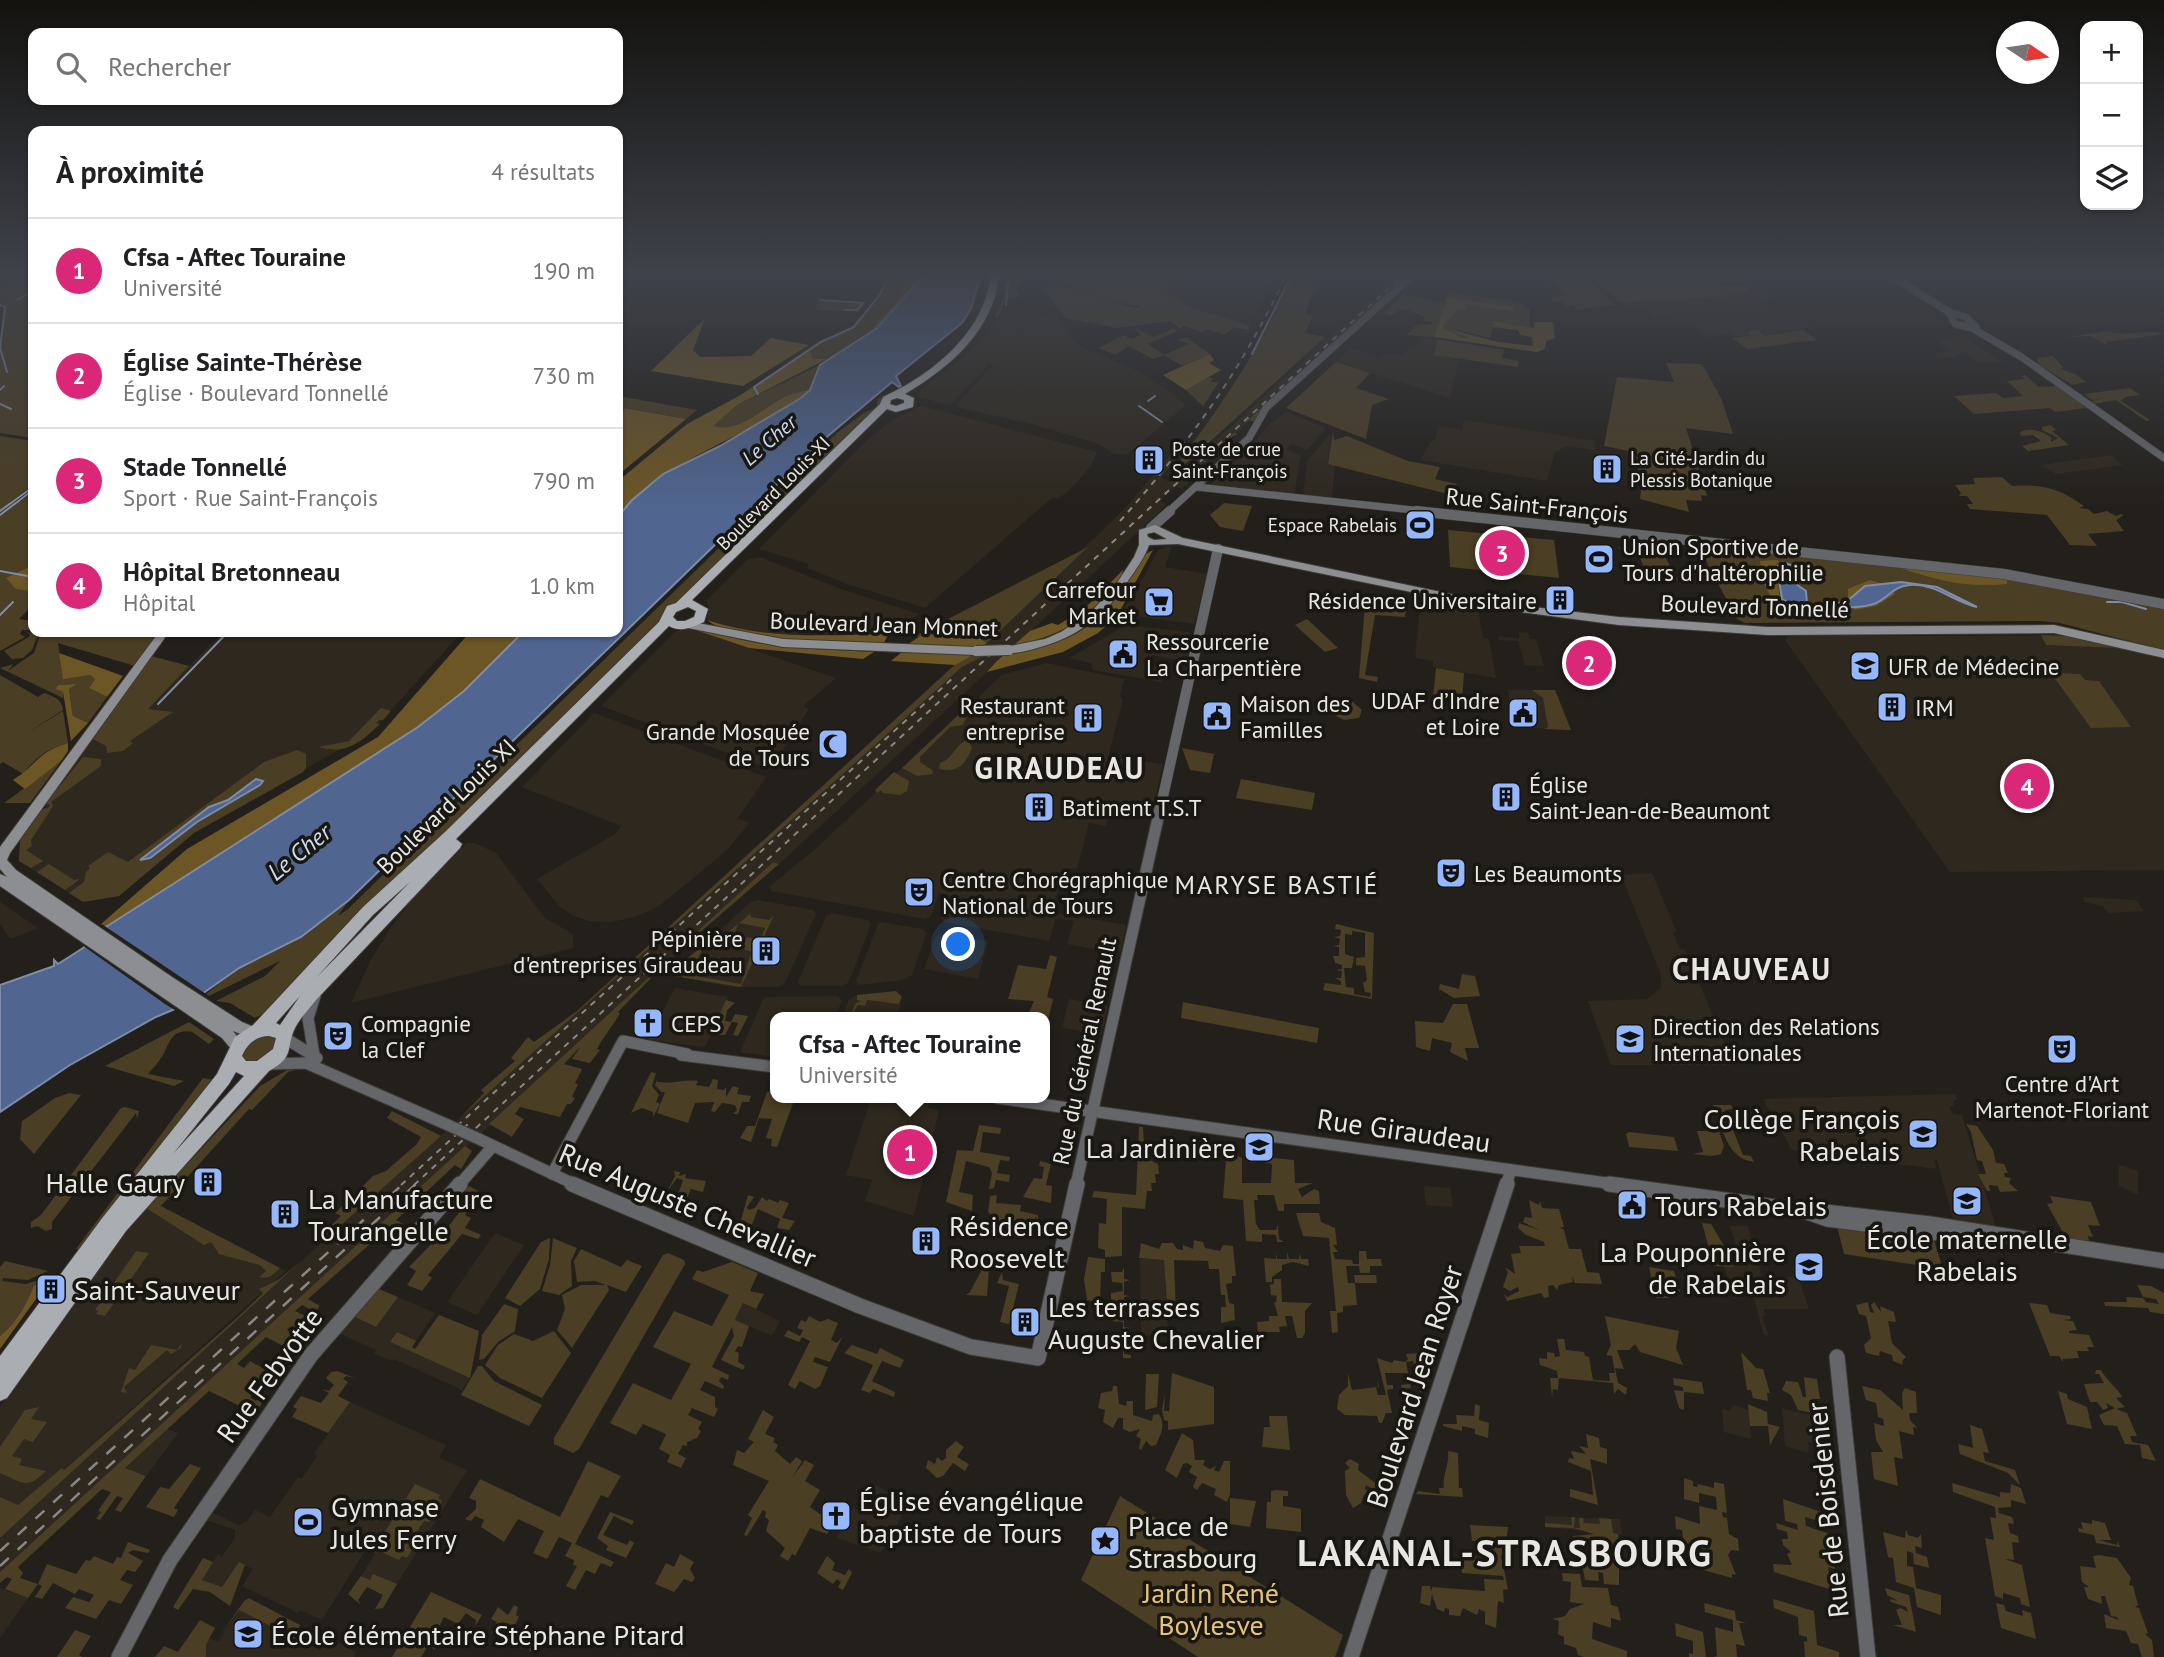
<!DOCTYPE html>
<html lang="fr">
<meta charset="utf-8">
<style>
body{margin:0;font-family:"PT Sans",sans-serif;background:#f2f2f2;color:#202124}
.controls{position:absolute;right:21px;top:21px;display:grid;overflow:hidden;border-radius:14px;box-shadow:0 2px 5px #0004}
.controls button{width:63px;height:63px;display:grid;place-items:center;padding:0;border:0;border-bottom:2px solid #e0e0e0;background:#fff;color:#202124;font:35px sans-serif}
.compass{position:absolute;left:1996px;top:21px;width:63px;height:63px;border-radius:50%;background:#fff;box-shadow:0 2px 5px #0004;rotate:103deg}
.you{position:absolute;left:959px;top:945px;width:24px;height:24px;margin:-18px;border:5px solid #fff;border-radius:50%;background:#1a73e8;box-shadow:0 0 0 10px #1a73e833}
.badge{display:grid;place-items:center;width:46px;height:46px;border-radius:50%;background:#db2777;color:#fff;font-size:23px;font-weight:700}
.pin{position:absolute;translate:-50% -50%;border:4px solid #fff;box-shadow:0 2px 7px #0006}
.popup{position:absolute;left:770px;top:1012px;width:280px;height:91px;box-sizing:border-box;display:grid;place-content:center;border-radius:14px;background:#fff;filter:drop-shadow(0 2px 5px #0005);font-size:23px;white-space:nowrap;color:#757577}
.popup b{font-size:26px;color:#202124}
.popup::after{content:'';position:absolute;left:50%;top:100%;margin-left:-14px;border:14px solid transparent;border-top-color:#fff}
.list{margin:0;padding:0;list-style:none}
h2{display:flex;justify-content:space-between;align-items:center;height:91px;margin:0;padding:0 28px;font-size:30px}
h2 small{font-size:23px;font-weight:400;color:#757577}
.list li{display:grid;grid-template-columns:46px 1fr auto;gap:21px;align-items:center;box-sizing:border-box;height:105px;padding:0 28px;border-top:2px solid #e0e0e0}
.list b{display:block;font-size:26px;white-space:nowrap}
.list p{margin:0;font-size:23px;white-space:nowrap;color:#757577}
.list em{font-size:23px;font-style:normal;color:#757577}
.icon{flex:none;width:38px;height:38px;fill:none;stroke:currentColor;stroke-width:2;stroke-linecap:round;stroke-linejoin:round}
.map{position:relative;flex:none;width:2164px;height:1657px;overflow:hidden}
.search{position:absolute;background:#fff;box-shadow:0 2px 5px #0004;left:28px;top:28px;width:595px;height:77px;display:flex;align-items:center;gap:18px;box-sizing:border-box;padding:0 24px;border-radius:14px;color:#757577;font-size:26px}
.panel{position:absolute;background:#fff;box-shadow:0 2px 5px #0004;left:28px;top:126px;width:595px;height:511px;border-radius:14px}
.map>svg:first-child{display:block}
.built{fill:#2e281e}
.green{fill:#4a3e24;fill-rule:evenodd}
.forest{fill:#6c5625}
.water{fill:#50658f;stroke:#7e8ca8;stroke-width:2}
.pier{fill:#23201b}
.lines{fill:none;stroke-linecap:round;stroke-linejoin:round}
.stream{stroke:#7e8ca8;stroke-width:2}
.tertiary-far3-casing{stroke:#3f3c37;stroke-width:8}
.tertiary-far2-casing{stroke:#3f3c37;stroke-width:11}
.tertiary-far1-casing{stroke:#3f3c37;stroke-width:13}
.tertiary-casing{stroke:#3f3c37;stroke-width:17}
.secondary-casing{stroke:#3f3c37;stroke-width:2}
.primary-casing{stroke:#3f3c37;stroke-width:2}
.tertiary-far3{stroke:#656669;stroke-width:7}
.tertiary-far2{stroke:#656669;stroke-width:10}
.tertiary-far1{stroke:#656669;stroke-width:11}
.tertiary{stroke:#656669;stroke-width:15}
.secondary{fill:#8c8e92;fill-rule:evenodd}
.primary{fill:#aaadb2;fill-rule:evenodd}
.rail-far1{stroke:#8b8884;stroke-width:2;stroke-dasharray:6 6;stroke-linecap:butt}
.rail{stroke:#8b8884;stroke-width:2.5;stroke-dasharray:12 12;stroke-linecap:butt}
.tertiary-bridge-casing{stroke:#3f3c37;stroke-width:13;stroke-linecap:butt}
.secondary-bridge-casing{stroke:#3f3c37;stroke-width:12;stroke-linecap:butt}
.tertiary-bridge{stroke:#656669;stroke-width:11}
.secondary-bridge{stroke:#8c8e92;stroke-width:10}
.labels{text-anchor:middle;dominant-baseline:central;stroke-width:7;stroke-linejoin:round;paint-order:stroke}
.far-poi-label{font-size:19px;fill:#e9e7e3;stroke:#191712;text-anchor:start}
.far-street-label{font-size:19px;fill:#e9e7e3;stroke:#191712}
.far-water-label{font-size:21px;font-style:italic;fill:#ccdbf6;stroke:#191712}
.street-label{font-size:23px;fill:#e9e7e3;stroke:#191712}
.poi-label{font-size:23px;fill:#e9e7e3;stroke:#191712;text-anchor:start}
.water-label{font-size:24px;font-style:italic;fill:#ccdbf6;stroke:#191712}
.quarter-label{font-size:26px;letter-spacing:2px;fill:#e9e7e3;stroke:#191712}
.near-poi-label{font-size:28px;fill:#e9e7e3;stroke:#191712;text-anchor:start}
.near-street-label{font-size:28px;fill:#e9e7e3;stroke:#191712}
.near-park-label{font-size:28px;fill:#e7c277;stroke:#191712}
.district-label{font-size:30px;font-weight:bold;letter-spacing:2px;fill:#e9e7e3;stroke:#191712}
.near-district-label{font-size:37px;font-weight:bold;letter-spacing:2px;fill:#e9e7e3;stroke:#191712}
</style>
<div class="map">
<svg width="2164" height="1657" viewBox="0 0 2164 1657">
<rect width="100%" height="100%" fill="#23201b"/>
<g class="built">
<path d="M1163 275H1274L1250 326 1187 306 1152 285Z"/>
<path d="M1398 275H1405L1198 465 1204 468 1182 489 1176 486 1160 501 1166 504 1157 514 900 753 779 864 773 862 658 972 0 1572V1538L300 1262 962 667 982 656 983 647 1126 507 1175 449 1183 452 1161 478 1170 482Z"/>
<path d="M1764 292 1776 300 1761 303 1768 310 1789 309 1813 327 1765 336 1758 330 1747 332 1752 336 1736 338 1731 333 1708 337 1692 322 1673 324 1665 317 1655 318 1644 309H1629L1620 302 1726 298 1723 293Z"/>
<path d="M1055 315 1078 345 1146 375 1186 405 1128 454H1114L1099 444 1032 424 960 408 957 404 993 365 989 364 952 403 945 404 918 397 920 390 964 357 1001 319Z"/>
<path d="M1961 335 2002 362 1980 363 1962 351 1956 358H1934L1936 353 1947 351 1939 342Z"/>
<path d="M1429 338 1437 339 1432 354 1459 359 1450 398 1336 362 1350 348 1380 358 1384 354 1402 355 1409 347 1414 348 1421 340Z"/>
<path d="M921 406 1097 452 1091 466 1074 486 1058 499 1053 497 925 608 847 584 807 568 809 564 759 549 868 439 894 419Z"/>
<path d="M1286 412 1326 428 1307 450 1292 444 1286 449 1301 456 1294 495 1213 488 1211 484 1256 441 1264 429Z"/>
<path d="M1464 420 1596 441 1594 450 1567 446 1555 452 1547 481 1421 460 1430 442 1435 440 1438 426 1462 430Z"/>
<path d="M1331 433 1328 463 1335 465 1332 500 1303 496 1307 461Z"/>
<path d="M2111 455 2123 465 2056 474 2041 465Z"/>
<path d="M1172 545 1165 567 1207 574 1195 624 1120 614 1136 592 1158 550Z"/>
<path d="M760 557 841 589 919 614 894 634H774L743 630 707 620 709 607 706 601 748 559Z"/>
<path d="M1441 601 1478 609 1483 638 1489 639 1496 678 1433 667V661L1415 658 1420 609 1426 602Z"/>
<path d="M1126 625 1189 632 1192 639 1187 662 1152 655 1148 664 1165 667 1161 682 1093 670 1091 663 1069 658Z"/>
<path d="M689 628 836 678 803 706 809 709 771 769 601 706 676 631Z"/>
<path d="M223 632H462L372 731 194 833 119 896 83 902 19 861 20 839 42 809 46 808V803L121 698 147 709Z"/>
<path d="M1519 632 1528 633 1530 639H1536L1544 666 1525 665 1518 641 1498 640V636L1519 638Z"/>
<path d="M1789 636H2075L2164 659V870L1950 872 1785 640Z"/>
<path d="M1047 663 1124 679 1120 696 1123 700 1108 757 1163 764 1153 807 1112 801 1106 826 1089 823 1077 869 1069 868 1066 880H1061L1052 912 1126 925 1121 950 1116 953 1067 944 1074 921 1056 918 1049 941 944 922 941 918 949 895 939 893 931 916 925 919 771 891 770 886 814 850 1002 675Z"/>
<path d="M1508 690H1555L1571 730 1514 727Z"/>
<path d="M594 713 766 777 738 818 750 823 725 852 658 907 635 917 611 922 588 921 571 915 558 905 537 879 615 834 621 826 522 787Z"/>
<path d="M467 843H475L496 853 545 918 573 934V948L351 1003 369 963 391 927 417 893Z"/>
<path d="M1652 873 1677 932H1673L1680 949 1685 950 1734 1065H1611L1588 1001 1647 999 1661 988V975L1621 875Z"/>
<path d="M2083 897 2136 900 2144 911 2109 913 2102 906 2085 902Z"/>
<path d="M759 900 813 910 816 914 785 983 779 987H732L674 976 673 971 751 902Z"/>
<path d="M0 902 38 928 10 939 0 924Z"/>
<path d="M832 913 868 920 871 924 849 982 843 986H801L798 982 826 916Z"/>
<path d="M879 922 923 929 926 934 912 975 903 980 859 985 856 981Z"/>
<path d="M942 933 988 941 978 979 924 969 936 936Z"/>
<path d="M675 988 728 997 705 1047 648 1040Z"/>
<path d="M838 996 842 1001 835 1017H775V1057L740 1052 764 997Z"/>
<path d="M855 996 901 1004 896 1017H842L849 999Z"/>
<path d="M1069 999 1108 1006 1101 1035 1062 1028Z"/>
<path d="M1955 1094 1958 1100H1954L1953 1106 1949 1107 1953 1114 1962 1115 1996 1227 1953 1219 1937 1160H1934L1937 1169 1792 1150 1763 1099Z"/>
<path d="M871 1098H931L928 1108 939 1110 914 1216 865 1201 872 1180 846 1175Z"/>
<path d="M2119 1165 2138 1171V1195L2119 1186Z"/>
<path d="M1424 1186 1450 1188 1453 1207 1426 1205Z"/>
<path d="M152 1202 286 1271 21 1508 0 1498V1407L112 1250Z"/>
<path d="M1730 1226H1748L1762 1277H1798L1801 1285 1809 1309H1764L1765 1316 1762 1317 1769 1336 1764 1335 1752 1291 1739 1289 1742 1299 1733 1298 1724 1266 1733 1267 1729 1253H1738Z"/>
<path d="M495 1233 524 1245 477 1315 447 1302Z"/>
<path d="M1140 1259H1164L1168 1334 1141 1336Z"/>
<path d="M398 1297 435 1313 410 1350 470 1378 462 1390 394 1359 392 1361 374 1354 376 1350 340 1334 355 1317 376 1327Z"/>
<path d="M743 1303 780 1321 772 1336 735 1320Z"/>
<path d="M350 1402 446 1445 439 1458 467 1470 397 1584 374 1575 370 1580 361 1576 375 1554 366 1549 322 1620 300 1610 298 1613 242 1586 253 1569 240 1563 222 1587 202 1580 218 1554 222 1556 235 1538V1530L206 1520 211 1512 239 1525 247 1521 255 1510 270 1517 298 1477 301 1479 315 1459 317 1456 314 1454Z"/>
<path d="M1733 1405 1749 1410 1751 1439 1724 1432 1722 1409 1730 1411Z"/>
<path d="M1782 1408 1811 1415 1814 1443 1808 1442 1809 1453 1785 1446Z"/>
<path d="M167 1429 178 1433 146 1476 124 1469Z"/>
<path d="M873 1483 898 1499 897 1502 906 1509 881 1553 837 1538 853 1508 857 1510Z"/>
<path d="M1545 1516 1620 1519 1622 1535 1545 1527Z"/>
<path d="M0 1588 28 1598 0 1638Z"/>
<path d="M239 1610 320 1650 328 1638 356 1652 353 1657H174L193 1630 218 1642Z"/>
</g>
<g class="green">
<path d="M20 275H33V438L0 433V339L5 307 0 302V285Z"/>
<path d="M888 275H908L897 300 873 328H877L827 359H813L810 352 739 396 817 342 850 328 880 293Z"/>
<path d="M1006 275 1027 276 1016 289 1020 297 1006 300 998 317H995L1004 296Z"/>
<path d="M1173 275 1164 290 1187 306 1250 326 1247 330 1234 327 1225 335 1207 329 1202 332 1184 326 1180 329 1170 321 1116 328 1066 318 1044 290 1060 284 1134 308H1139V305C1127 308 1075 287 1060 281L1064 278 1060 276Z"/>
<path d="M1292 275H1311L1308 284 1315 286 1305 314 1313 316 1305 333 1325 337 1182 467 1177 465C1221 405 1264 345 1292 275Z"/>
<path d="M1405 275H1410L1262 407 1254 422 1249 420 1240 428 1243 430 1239 429 1235 433 1238 434 1229 438 1231 441 1223 443 1225 446 1222 445 1218 448 1220 451 1217 450 1213 453 1216 455 1205 460 1207 463 1203 462 1201 465 1208 469 1196 481 1192 479 1203 469 1198 466Z"/>
<path d="M1649 275H1742L1748 280 1714 284 1719 287 1745 286 1750 292 1724 293 1727 297 1620 302 1593 278Z"/>
<path d="M1546 276 1592 283 1615 305 1577 309 1574 305H1567L1570 311 1562 302 1553 301 1552 296H1567Z"/>
<path d="M1448 292 1524 303V309H1530V327L1495 321 1490 338 1453 329 1469 337H1460L1443 327 1457 310H1465V304C1483 303 1497 311 1513 312L1514 309 1447 297Z"/>
<path d="M1402 295 1445 303 1434 337 1406 335 1417 325 1432 324 1431 321H1422L1425 317 1402 308 1391 316 1384 313Z"/>
<path d="M820 299 867 302 858 312 815 310Z"/>
<path d="M1134 328 1154 337 1174 328 1178 331 1148 344 1164 355 1189 344 1178 340 1186 337 1210 354 1182 366 1164 355 1153 359 1129 346 1115 355 1099 348 1124 335 1131 339 1141 335Z"/>
<path d="M1758 330 1765 336 1803 330 1817 340 1747 349 1732 338 1751 336 1747 332Z"/>
<path d="M2108 331C2126 338 2148 328 2164 334L2106 342 2107 345 2090 336 2068 337Z"/>
<path d="M1437 339 1504 350 1502 358 1519 361 1518 367 1434 355Z"/>
<path d="M2053 356 2064 368 2060 369 2075 374 2086 382 2072 385 2038 364 2037 358Z"/>
<path d="M1336 362 1370 373 1356 388 1389 399 1372 405 1366 439 1286 408Z"/>
<path d="M1666 363 1702 364 1721 398 1733 434 1686 428 1707 496 1701 495 1702 501 1686 500 1689 512 1640 499 1642 483 1633 452 1604 446 1617 377 1674 382Z"/>
<path d="M820 365 810 390 773 415 663 474 713 424 737 405Z"/>
<path d="M2025 375 2039 387 2060 386 2086 404 2082 405 2086 408 2055 412 2050 408 1974 414 1954 396 1996 393 2003 398 2023 396 2007 381 2025 379 2022 376Z"/>
<path d="M1209 377 1213 379 1210 382H1219L1203 406 1186 390Z"/>
<path d="M2130 388 2140 395 2125 397 2121 401 2150 420 2146 421 2116 400 2093 404 2091 401 2106 398 2092 400 2084 394Z"/>
<path d="M888 395 881 405 684 599 672 604 662 620 264 1013 255 1018 230 1003 216 1001 265 976 280 961 209 996 206 994 239 968 309 931 349 900 338 916 348 909 837 433 865 412 876 408 878 399Z"/>
<path d="M618 396 697 410 686 419 626 408 618 420Z"/>
<path d="M2050 425 2057 430 2052 431 2069 445 2028 451 2022 446 2041 441 2033 435 2021 436 2020 432C2031 427 2041 431 2051 437V442L2058 438 2042 430V427Z"/>
<path d="M1333 431 1334 440 1347 436 1408 461 1440 467 1435 479 1457 484 1452 495 1328 464Z"/>
<path d="M0 436 33 441V485L9 503 21 501 33 492V565L17 573 33 577V605L19 619 33 621V630H22L20 634 25 637 0 651Z"/>
<path d="M2002 477 2012 486C2043 484 2059 488 2084 506L2079 508 2088 509 2094 514 2107 511 2116 516 2121 514 2124 515 2116 520 2124 531 2088 534 2097 546 2070 545 2047 515 1970 509 1967 504H1973L1967 496H1959L1961 493 1955 485 1975 484 1973 478Z"/>
<path d="M1224 503 1252 506 1243 531 1220 527 1210 515Z"/>
<path d="M1448 530 1554 540 1559 578 1450 567Z"/>
<path d="M1697 544 2007 577 2164 606V650L2060 623 2040 621 1745 623 1737 619Z"/>
<path d="M1088 547 983 647 972 636 913 637Z"/>
<path d="M1617 547 1663 553 1678 580 1649 579 1640 558 1626 556 1623 550Z"/>
<path d="M1365 604 1406 609 1405 617 1375 615 1365 675 1378 677 1377 682 1359 678Z"/>
<path d="M1307 619 1337 647 1338 648 1325 652 1295 625Z"/>
<path d="M24 631 38 635 32 650 23 658 12 659 4 651 29 637 30 634Z"/>
<path d="M41 632H120L149 636 159 632 135 666 58 643 63 678 90 675 95 679 89 688 107 697 88 723 73 716 69 688 75 684 58 685 55 689 63 692V698L0 668 13 664 9 670 34 653Z"/>
<path d="M2041 635 2075 636 2119 648 2046 645Z"/>
<path d="M972 655 983 656 962 667 459 1119 484 1093 481 1090 515 1061 511 1058 528 1037 534 1042 577 1011 960 660Z"/>
<path d="M151 656 189 666 148 709 173 712 130 741 133 743 123 751 107 753 106 746 93 739Z"/>
<path d="M2024 659H2046L2056 673 2080 674 2085 680 2099 681 2131 727 2091 728 2048 669 2030 666Z"/>
<path d="M1436 668 1464 673 1462 702 1433 697Z"/>
<path d="M0 675 38 697 44 693C53 696 62 699 63 710L27 733 63 711 68 743C47 749 36 757 23 774L3 762 0 764Z"/>
<path d="M1532 690H1555L1571 730 1544 729 1548 727 1543 698Z"/>
<path d="M1349 699 1362 710 1359 718 1344 720 1334 715 1331 707 1337 700Z"/>
<path d="M972 702 963 725 950 727 920 757V762L932 770 933 774 917 776 902 768Z"/>
<path d="M381 708 391 711 383 720H379L376 723 380 724C360 743 346 755 318 747L349 741Z"/>
<path d="M968 740 972 748C966 764 958 773 939 769L940 763C952 760 956 743 968 740Z"/>
<path d="M1182 748 1214 754 1210 773 1190 770Z"/>
<path d="M297 750 306 754V768L303 772 194 833 119 896 83 902 69 893 84 882 86 872 90 868 88 866 108 852 128 862 264 762Z"/>
<path d="M83 757 101 759V766L51 802 53 806 31 840 32 846 26 850 43 861 31 868 19 861 20 839 42 809 48 808 50 805 46 803Z"/>
<path d="M61 761 30 803H4Z"/>
<path d="M894 772 909 781 907 791 900 795 883 793 881 790 877 793 875 790Z"/>
<path d="M1241 779 1315 793 1312 810 1236 798Z"/>
<path d="M773 862 779 864 690 941 699 930Z"/>
<path d="M49 864 74 880 80 879 65 890 37 872Z"/>
<path d="M750 914 751 917 769 920 774 915 756 953 745 950 743 945 747 937 760 940 765 928 739 923 731 941 726 934Z"/>
<path d="M1336 924 1374 933 1372 999 1323 990 1325 983 1341 985V981L1335 978H1341L1342 971 1336 970 1342 969V965L1335 963 1333 956H1339V947L1333 946 1339 945 1340 939 1334 937 1340 936 1341 930 1335 929ZM1352 931 1365 933V957L1356 958V965L1365 966 1367 980 1363 983 1365 992 1371 993 1370 997 1354 994V988L1346 987 1344 968H1352L1354 957 1345 954V934L1352 935Z"/>
<path d="M709 940 712 943 710 947 704 946 693 969 698 971 696 976 741 984 751 954 756 955 741 987 674 976 673 971Z"/>
<path d="M1050 955 1057 957 1047 997 1053 999 1047 1025 1045 1017H1027L1034 1001 1008 999 1018 965 1046 969Z"/>
<path d="M1462 974 1475 976 1480 996 1454 998 1439 989 1440 984 1459 989Z"/>
<path d="M648 978H651L618 1012 620 1013C613 1026 605 1034 597 1049L600 1050 590 1063 572 1059 580 1047 564 1064 582 1069 575 1083 578 1084 572 1097 575 1098 571 1104H567L560 1117 520 1107 515 1114 524 1119 512 1137 489 1124Z"/>
<path d="M896 991 902 997 899 1004 867 1000 865 1006 858 1005 850 1017 856 1003 862 1001 857 1000V995Z"/>
<path d="M726 1000 735 1003 727 1010 725 1021 731 1022 735 1014 748 1016 738 1036 733 1035 738 1023 732 1022 725 1035H710L717 1020H723L718 1018Z"/>
<path d="M1183 1002 1319 1028 1317 1043 1181 1018Z"/>
<path d="M1453 1004H1467L1479 1048H1465L1468 1061 1450 1052 1452 1043 1432 1038 1430 1051 1416 1047 1415 1021 1443 1023Z"/>
<path d="M189 1022 214 1039 209 1044 192 1032C172 1029 171 1040 163 1055 159 1062 153 1068 148 1074L184 1081 174 1086 105 1066Z"/>
<path d="M265 1034 277 1038 278 1045 259 1063 242 1060C240 1044 253 1040 265 1034Z"/>
<path d="M298 1069 288 1072 252 1110 249 1109 161 1206 280 1268C274 1274 268 1280 259 1277L266 1271 260 1265 219 1254 211 1242 204 1245 146 1208 260 1086 287 1070Z"/>
<path d="M651 1072 656 1073 652 1086 659 1095 656 1102 660 1104 653 1117V1112L642 1108 631 1113Z"/>
<path d="M203 1078 214 1080 80 1250 76 1249Z"/>
<path d="M658 1078 657 1082C675 1084 686 1079 698 1081L696 1085 709 1087 713 1079 718 1080 717 1089 724 1090 726 1087V1097L733 1086 739 1088 737 1094 751 1096 749 1102H742L738 1114H733L737 1110 735 1105 722 1103 715 1112 711 1111 714 1102 695 1103 688 1123 657 1113 665 1092H661L655 1085Z"/>
<path d="M767 1092 775 1093V1098H795L777 1147 771 1146 772 1139 766 1138 772 1119 759 1118 751 1142 740 1138 747 1126H755Z"/>
<path d="M69 1093 81 1095 34 1154 20 1139 22 1121 55 1098Z"/>
<path d="M1713 1105H1731L1733 1109 1725 1110 1743 1155 1751 1156 1754 1162C1727 1159 1722 1127 1713 1105Z"/>
<path d="M125 1107 139 1111 137 1119 136 1113 52 1222V1229L46 1231 37 1226 31 1228V1222L41 1215 121 1108Z"/>
<path d="M392 1111 441 1136 322 1242 316 1240 341 1216 335 1213 373 1176 386 1171 417 1144 421 1137 387 1118Z"/>
<path d="M1966 1124 1977 1126 1993 1150 1996 1163 2004 1164 2008 1173H2004L2005 1177 2011 1178 2009 1183 2018 1191 2000 1192 1998 1186 1989 1185 1990 1191H1987L1978 1174H1986L1982 1161 1977 1160 1971 1132Z"/>
<path d="M979 1125 1001 1128 1000 1134 983 1132 980 1152 1010 1157 1009 1161 1000 1160 997 1173 1010 1175 1009 1182 996 1180 994 1188 989 1189 992 1173 989 1167 966 1161 959 1192 973 1195 972 1211 946 1202 957 1150 973 1151Z"/>
<path d="M1139 1127H1143L1145 1158 1158 1164 1159 1174H1155L1156 1183H1151L1152 1191H1147L1145 1209 1122 1207V1256L1105 1257V1250L1098 1248 1099 1223 1106 1224 1107 1199 1092 1197 1094 1191 1136 1195Z"/>
<path d="M1697 1131H1719L1724 1146 1721 1154 1711 1156 1693 1154 1703 1152Z"/>
<path d="M1629 1132 1674 1137 1678 1151 1629 1147 1626 1134Z"/>
<path d="M465 1146 472 1151 461 1169 455 1165 396 1220 403 1224 399 1228 405 1233 400 1239 392 1235 388 1239 379 1236 308 1299 320 1306 315 1312 302 1305 295 1311 310 1318 301 1331 289 1327 287 1330 295 1334 285 1347 266 1337 237 1364 244 1368 250 1361 274 1374 250 1397 256 1401 260 1396 265 1399 258 1409 248 1410 209 1391 125 1468 146 1476 121 1512 115 1510 123 1498 117 1496 100 1520 96 1519 101 1512 98 1511 111 1492 102 1489 18 1567 23 1573 20 1578 38 1584 47 1564 76 1574 86 1560 90 1561 94 1556 113 1564 117 1557 121 1558 128 1542 150 1550 148 1553 133 1550 128 1553 143 1561 135 1572 127 1570 120 1580 133 1585 121 1604 109 1600 96 1619 65 1608 73 1597 89 1602 94 1595 79 1589 75 1594 53 1583 42 1599 35 1597 42 1586 38 1584 28 1598 5 1589 12 1579 7 1577 0 1583V1572Z"/>
<path d="M1227 1148 1237 1150 1236 1155 1242 1158V1183H1271L1272 1164 1265 1162V1153L1273 1154V1158L1294 1160 1295 1183H1313L1298 1189 1302 1197 1314 1189 1319 1191 1320 1204H1284V1211H1278L1274 1195H1257L1258 1200H1254L1256 1224 1260 1230H1276L1278 1225 1279 1239 1284 1242H1277L1276 1235 1262 1234V1242L1246 1241 1243 1200 1223 1198Z"/>
<path d="M1040 1161 1051 1164 1046 1185 1052 1186 1051 1203 1023 1197 1034 1178 1042 1179 1044 1167 1039 1166Z"/>
<path d="M674 1171 680 1172 679 1176 686 1174 685 1178 706 1181 703 1192 691 1189 684 1205 675 1203 683 1180 677 1178 667 1192 675 1176Z"/>
<path d="M469 1186 482 1193 465 1215 471 1218 465 1228 481 1235 478 1239 462 1234 428 1275 432 1278 422 1291 407 1285 416 1271 409 1267 449 1226 470 1198 463 1193Z"/>
<path d="M748 1195 754 1197 747 1207 748 1210 755 1208 762 1197 767 1201 769 1199 778 1203 780 1200 789 1203 782 1218 795 1221 789 1230 777 1228 780 1219 758 1209 751 1227 742 1224 739 1227Z"/>
<path d="M997 1195 996 1203 1021 1205 1020 1211 1038 1215 1039 1228 1046 1230 1045 1233 1004 1225 988 1212 990 1196Z"/>
<path d="M2050 1196 2091 1202 2100 1226 2088 1225 2093 1237 2088 1236 2089 1241 2066 1238 2047 1204 2053 1203Z"/>
<path d="M1529 1200 1539 1205 1540 1201 1542 1208 1559 1209 1564 1227H1560L1564 1230 1569 1249H1581L1587 1272 1599 1273 1602 1284 1575 1283 1572 1276 1573 1282 1559 1285 1557 1290 1553 1285 1548 1286 1549 1297 1544 1298 1541 1293 1507 1301 1504 1294 1507 1297 1519 1291 1518 1287 1510 1291 1503 1287 1508 1272 1505 1267 1515 1274 1511 1254 1521 1253 1519 1246H1545L1544 1242 1526 1235 1518 1228 1519 1223 1539 1230 1523 1222 1525 1217 1532 1218Z"/>
<path d="M1296 1213H1319L1321 1222 1335 1228 1337 1245H1333L1338 1252H1333L1335 1259 1352 1260 1353 1264H1359V1251H1366L1367 1259H1381L1382 1266H1370V1273H1360L1359 1266H1346L1348 1283H1355L1354 1275H1376L1377 1283H1355L1357 1305 1343 1306V1312L1337 1313 1338 1332 1332 1333 1330 1311H1336L1329 1238 1303 1236Z"/>
<path d="M1702 1223 1711 1224 1730 1256 1733 1267 1714 1266Z"/>
<path d="M1837 1226 1934 1240 1943 1269 1844 1254Z"/>
<path d="M550 1238 549 1259 540 1289 520 1306 505 1298 541 1242Z"/>
<path d="M553 1238 577 1248 571 1261 572 1286 559 1295 542 1291 550 1265Z"/>
<path d="M1194 1240 1203 1242 1205 1248 1220 1251 1223 1245 1233 1246 1236 1276H1232V1283L1226 1284 1229 1303 1234 1304 1235 1320 1221 1323V1307H1226L1225 1295H1221L1219 1269H1209L1208 1261 1174 1260 1176 1314H1173V1319L1168 1320 1164 1260 1139 1258 1141 1243 1159 1249 1162 1243H1173L1177 1249 1183 1250V1245L1193 1249Z"/>
<path d="M581 1249 621 1267 627 1260 642 1266 626 1292 607 1285 609 1290 572 1348 557 1330 565 1309 562 1295 581 1285H606L595 1281 577 1282 574 1261Z"/>
<path d="M136 1251 149 1253 105 1316 96 1314 98 1311 95 1310Z"/>
<path d="M1276 1252 1277 1259H1287V1252L1289 1259H1299L1300 1253 1301 1259H1308L1309 1266 1293 1262 1282 1265V1270L1272 1277V1282H1266L1264 1258 1276 1259Z"/>
<path d="M668 1253 684 1260 685 1264 579 1449 573 1453 554 1444V1438L663 1255Z"/>
<path d="M990 1254 987 1296 966 1295 970 1292Z"/>
<path d="M1088 1257 1105 1259V1272H1101L1100 1303 1087 1300 1084 1279Z"/>
<path d="M5 1261 48 1271 28 1280 3 1278 2 1281 26 1284 54 1275 49 1281 46 1278 41 1285H34C26 1306 16 1323 0 1336V1267Z"/>
<path d="M300 1262 0 1538V1497L18 1505 62 1468 64 1470 239 1316 263 1293 259 1289 278 1280Z"/>
<path d="M732 1262 758 1273 750 1291 764 1294 756 1309 743 1303 735 1320 749 1326 742 1347 738 1346 735 1351 739 1353 738 1362 745 1366 743 1370 721 1360 734 1336 732 1327 712 1367 729 1375 728 1380 721 1377 719 1381 724 1386 723 1389 705 1381 700 1390 715 1397V1407L718 1409 714 1417 692 1408 688 1415 702 1422 698 1429 701 1431 697 1438 687 1442V1446L683 1445 678 1454 686 1458 681 1468 667 1462 670 1455 659 1449 666 1434 643 1424 636 1435 610 1423 633 1383 671 1400 691 1364 653 1347 674 1311 712 1326 729 1295 692 1279 697 1270 703 1272Z"/>
<path d="M1124 1267V1279L1130 1280 1124 1282V1295L1130 1296 1124 1297V1311L1130 1312 1124 1314V1327L1130 1328 1124 1330V1341L1129 1343H1124V1354L1131 1355V1358H1123V1322L1111 1321V1293L1123 1291 1122 1283 1112 1282 1111 1272H1122Z"/>
<path d="M1649 1267 1674 1271 1680 1292 1668 1291 1670 1298H1656L1654 1288H1667L1653 1286Z"/>
<path d="M1002 1272 1003 1280 1019 1284 1009 1324 1000 1322 1009 1286 997 1283Z"/>
<path d="M1274 1279H1281L1282 1302 1312 1303 1305 1311V1333L1302 1338H1297L1292 1316H1285L1287 1326 1279 1327 1280 1332H1258L1257 1322 1269 1321V1316H1278L1274 1302H1276L1277 1296 1271 1295 1270 1285 1274 1284Z"/>
<path d="M2137 1285 2151 1286 2164 1293V1314L2150 1312 2148 1308 2105 1306 2104 1302H2127L2126 1297 2143 1298 2146 1302 2159 1304 2156 1299 2143 1297Z"/>
<path d="M379 1289 398 1297 376 1327 355 1317Z"/>
<path d="M1868 1302 1870 1312 1874 1313 1871 1305 1874 1302 1881 1312 1880 1306 1894 1312 1896 1322 1888 1321 1892 1343 1906 1357 1902 1361 1903 1365 1893 1361 1892 1355 1880 1351 1879 1356 1866 1353 1864 1345 1871 1338 1866 1316 1859 1314 1856 1305Z"/>
<path d="M2029 1303 2047 1305 2050 1313 2070 1316 2071 1319 2063 1320 2073 1321 2077 1330 2069 1331V1333L2089 1335 2094 1347H2087L2089 1351H2077L2079 1358 2063 1359V1362L2059 1356H2050Z"/>
<path d="M504 1304 518 1309 515 1331 498 1342 484 1359 479 1360 482 1335Z"/>
<path d="M439 1315 479 1331 470 1378 390 1342 397 1332 416 1341 412 1347 415 1349Z"/>
<path d="M809 1316 820 1322 828 1319 838 1323 831 1340 837 1343 843 1336 830 1362 815 1357 813 1362 828 1367 820 1386 815 1389 800 1381 795 1389 788 1385 810 1341 802 1337 799 1342 784 1336 788 1330 800 1336 803 1330 797 1328 801 1320 806 1322Z"/>
<path d="M1605 1316 1679 1331 1676 1348 1683 1365 1640 1352 1635 1344 1629 1350H1617L1624 1369 1615 1368 1618 1383 1627 1388 1626 1395 1618 1389 1614 1394 1613 1383 1559 1378 1558 1390 1553 1389 1552 1397 1550 1378H1558L1557 1371 1540 1365 1539 1358 1547 1359V1352L1554 1353 1555 1357 1560 1356 1557 1339H1564L1566 1350 1584 1352 1585 1356 1589 1357 1593 1380 1610 1381 1609 1373H1615L1612 1356 1606 1355 1611 1345Z"/>
<path d="M554 1331 571 1353 542 1398 500 1378 485 1365 498 1345 514 1334 533 1341Z"/>
<path d="M182 1343 181 1348 171 1354 167 1350 124 1387 127 1393 121 1392 129 1368 135 1370 151 1345 177 1350Z"/>
<path d="M852 1345 877 1354 880 1348 904 1360 900 1368 882 1361 872 1381 895 1392 894 1397 873 1389 870 1393 861 1390 873 1365 844 1353Z"/>
<path d="M1741 1352 1756 1368 1763 1369 1770 1393H1767L1768 1401 1753 1398 1751 1390H1747Z"/>
<path d="M1421 1353 1427 1386 1425 1392H1420L1413 1361 1406 1362 1411 1388 1402 1389 1401 1385 1409 1384 1406 1373H1385L1387 1385H1393V1389L1387 1390 1392 1413H1386L1382 1423H1379L1377 1416 1345 1415 1337 1409 1339 1395 1348 1386V1373L1352 1390 1378 1387 1377 1379 1379 1387 1376 1388 1378 1395H1386L1377 1358 1392 1363 1394 1360 1405 1362 1408 1359 1406 1354Z"/>
<path d="M478 1366H482L494 1381 542 1405 529 1426 461 1395Z"/>
<path d="M2096 1370H2101C2107 1381 2117 1387 2122 1397L2116 1398 2125 1407 2116 1409 2127 1413 2137 1436H2130L2132 1442 2148 1445 2156 1461 2142 1458 2140 1445 2125 1444 2117 1426 2104 1425 2099 1415 2115 1408 2106 1403 2108 1408 2103 1410 2097 1402H2090L2084 1384 2104 1383 2099 1374H2095Z"/>
<path d="M337 1371 355 1378 346 1376 343 1379 348 1382 338 1396 350 1402 328 1433 292 1417 297 1409 293 1407 301 1396 321 1403 329 1393 322 1389 329 1391 334 1385 326 1378 331 1372Z"/>
<path d="M1172 1373 1214 1387V1424L1168 1430V1421L1164 1420 1162 1409 1165 1395 1164 1411H1169Z"/>
<path d="M1146 1374H1159L1157 1407 1145 1410Z"/>
<path d="M1804 1377 1817 1379 1820 1399H1812L1817 1414 1798 1410 1791 1395 1782 1390 1786 1381 1798 1382 1803 1397H1806Z"/>
<path d="M1673 1378 1702 1382 1704 1394 1684 1392V1410L1679 1408 1674 1390 1683 1391V1387L1674 1385Z"/>
<path d="M1113 1386H1117L1119 1404 1126 1406 1127 1401H1133V1415L1152 1421 1153 1415 1159 1414C1166 1425 1161 1434 1156 1445L1151 1446 1146 1441 1141 1450 1139 1448 1141 1439 1136 1436 1140 1429 1130 1432 1123 1429V1418H1118L1113 1428 1103 1422 1105 1410 1098 1408 1101 1393 1112 1391Z"/>
<path d="M1862 1386 1880 1390 1903 1410 1902 1393 1905 1388 1916 1392 1917 1413H1909L1910 1420 1917 1428 1913 1427 1914 1435 1899 1431 1903 1459 1894 1457 1898 1486 1874 1479 1871 1452H1883L1876 1440 1874 1423 1884 1426 1883 1419 1878 1417 1876 1403 1866 1400Z"/>
<path d="M2058 1391 2067 1394 2068 1399 2087 1407 2092 1429 2067 1424Z"/>
<path d="M1475 1404 1480 1406 1479 1420 1489 1423 1488 1438 1475 1434V1429L1462 1426V1431L1443 1426V1424H1457L1456 1415 1474 1416Z"/>
<path d="M1748 1404 1767 1412 1768 1424 1780 1427 1770 1445 1768 1426H1750Z"/>
<path d="M39 1407 31 1419 47 1422 33 1442 24 1439 12 1456 22 1459 19 1465 46 1471C27 1490 23 1483 0 1473V1447L25 1410Z"/>
<path d="M763 1410 774 1417 765 1434 775 1438 773 1442 778 1445 775 1451 790 1464 796 1457 802 1461 792 1478 805 1460 814 1465 805 1481 820 1490 810 1507 833 1523 827 1534 810 1528 795 1556 792 1554 788 1561 780 1556 785 1548 766 1531 769 1520 765 1517 766 1512 763 1510 747 1536 744 1535 752 1518 748 1515 769 1481 733 1465 737 1450 744 1453 754 1442 748 1439Z"/>
<path d="M1269 1416H1287L1290 1450 1262 1447 1264 1427H1270Z"/>
<path d="M1970 1425 1982 1429 1989 1453 1983 1452 1985 1461 2015 1470 2020 1485 2008 1473 1960 1454 1958 1444 1973 1448Z"/>
<path d="M1182 1433 1193 1440 1195 1460H1205L1203 1465 1210 1469 1216 1466 1214 1470 1219 1472 1224 1461H1230V1494L1227 1502 1214 1495 1216 1489 1202 1483 1197 1490 1193 1487 1197 1477 1189 1472 1192 1466 1187 1463 1183 1464 1177 1478 1165 1470Z"/>
<path d="M1586 1434 1599 1438 1600 1447 1607 1449V1464L1590 1459 1598 1505 1570 1497V1489L1593 1495 1591 1471 1568 1462 1569 1458 1574 1459 1571 1451 1586 1454 1579 1446 1588 1448Z"/>
<path d="M956 1441 964 1447 957 1457 969 1464 965 1471 953 1463 943 1476 937 1478 926 1468 928 1460 935 1464 937 1457 942 1461 946 1458V1450Z"/>
<path d="M1448 1451 1458 1453 1459 1488H1462L1463 1497 1416 1494 1418 1491 1440 1494 1439 1488H1444C1442 1475 1450 1463 1448 1451Z"/>
<path d="M1350 1459 1359 1464 1358 1470 1378 1485 1376 1491 1366 1485 1365 1489 1374 1495 1372 1500 1364 1495 1361 1503 1353 1508 1346 1495 1345 1471 1350 1468 1345 1463Z"/>
<path d="M588 1461 621 1476 608 1498 601 1495 575 1544 614 1562 611 1567 601 1563 595 1574 586 1570 575 1590 566 1586 577 1566 573 1565 574 1560 565 1556 572 1543 559 1537 547 1559 533 1553 544 1531 518 1519 504 1542 481 1527 484 1520 475 1516 471 1521 465 1519 476 1509V1501L469 1498 480 1479 560 1517Z"/>
<path d="M190 1464 201 1468 174 1508 178 1510 174 1517 146 1507 160 1487 169 1489Z"/>
<path d="M1684 1478 1693 1481V1486L1697 1487 1698 1484 1714 1488V1482L1724 1484 1727 1513 1722 1512 1723 1517 1727 1518 1729 1534 1738 1539 1739 1551 1731 1550 1728 1555 1736 1575 1732 1574V1578L1703 1570 1702 1547 1679 1542 1683 1540 1682 1530 1676 1529 1675 1516 1700 1524 1699 1506 1717 1510 1716 1497 1699 1493V1503L1684 1499Z"/>
<path d="M1952 1483 2000 1497V1492L2010 1493 2011 1484 2021 1488 2026 1504 2011 1500V1507L1998 1508 1999 1513 2012 1517 2014 1524 2008 1523 2010 1533 2018 1536 2019 1543 2012 1542 2014 1560 2005 1559 2022 1565 2030 1607 2021 1604 2020 1598 2003 1593V1599L1995 1596 1985 1538 1994 1540 1990 1517 1996 1518 1995 1507 1953 1492Z"/>
<path d="M415 1484 440 1495 438 1498 442 1501 429 1522 424 1521 416 1533 421 1535 407 1558 402 1556 399 1560 374 1549Z"/>
<path d="M1276 1490 1288 1491V1496H1283V1506L1301 1509V1532L1266 1528 1267 1502H1271V1491Z"/>
<path d="M1120 1496 1343 1635 1335 1657H1198L1081 1580Z"/>
<path d="M1230 1498 1256 1501 1250 1527 1230 1524Z"/>
<path d="M1783 1499 1824 1513 1826 1523 1805 1517 1806 1526 1827 1533 1835 1569 1828 1567 1829 1573 1835 1575 1836 1578 1831 1577 1832 1590 1774 1572 1773 1564 1792 1565 1787 1554 1791 1552 1783 1545 1782 1539H1788L1787 1532 1777 1529 1776 1523 1798 1530 1797 1524 1785 1521Z"/>
<path d="M610 1512 634 1521 632 1525 614 1516 603 1535 627 1545 630 1540 634 1543 626 1558 606 1550 608 1546 597 1538Z"/>
<path d="M1571 1517H1575L1574 1528H1580L1579 1518H1583L1584 1523 1600 1524 1599 1518 1611 1519 1613 1533 1618 1534 1619 1550 1571 1546 1573 1536 1594 1534 1573 1528 1545 1527V1523L1572 1525Z"/>
<path d="M2092 1520 2105 1523 2111 1540H2099L2117 1545 2118 1541 2120 1547 2096 1543 2094 1535 2079 1532 2078 1528 2083 1529 2081 1522 2092 1524Z"/>
<path d="M1470 1525 1508 1527 1505 1552 1501 1556 1508 1589 1503 1590 1504 1603 1498 1601 1496 1628 1485 1624V1612L1479 1609 1477 1615 1463 1608 1460 1616 1449 1615V1609L1445 1608 1444 1612 1437 1609 1432 1594 1430 1606 1420 1603 1422 1586H1430L1431 1592 1432 1587 1485 1591 1484 1579 1504 1580 1503 1576 1462 1573 1460 1556 1486 1557 1484 1541H1472Z"/>
<path d="M1906 1529 1908 1535 1918 1538 1921 1534 1922 1548 1915 1546 1916 1553 1927 1557 1929 1568 1914 1564 1913 1553 1907 1551V1566L1913 1567 1916 1588 1941 1595V1615L1917 1607 1914 1588 1896 1582 1893 1558 1888 1557 1883 1532 1905 1538Z"/>
<path d="M680 1554 694 1562 690 1569 695 1578 692 1582 684 1579 674 1592 655 1584 666 1563 674 1567Z"/>
<path d="M1600 1555 1621 1556 1623 1566H1619V1585L1604 1584 1603 1573 1598 1572 1599 1581 1585 1580 1582 1564 1602 1565Z"/>
<path d="M2099 1555 2117 1558 2131 1578 2129 1585 2133 1586 2138 1605 2135 1607 2139 1608 2148 1633 2145 1634 2152 1640 2154 1657H2142L2138 1644 2131 1643 2126 1631 2106 1628 2104 1614 2118 1620 2117 1617 2111 1616 2105 1596H2101L2102 1604 2088 1599 2084 1587H2089L2082 1582 2080 1566 2096 1568 2093 1556Z"/>
<path d="M827 1556 835 1563 832 1570 845 1575 849 1569 852 1573 843 1590 838 1587 841 1582 837 1579 833 1584 817 1573Z"/>
<path d="M203 1558 213 1562 202 1580 222 1587 239 1562 245 1565 230 1606 210 1592 193 1589 178 1610 173 1607Z"/>
<path d="M1562 1573 1580 1574 1582 1587 1608 1588 1611 1605 1618 1607 1621 1621 1611 1618V1628L1593 1622 1592 1639 1627 1651V1657H1584L1578 1655 1576 1648 1564 1644V1637L1558 1634 1559 1621 1552 1619 1565 1616 1570 1609 1584 1604 1570 1602 1571 1582 1563 1581Z"/>
<path d="M373 1574 397 1584 383 1608 375 1609 383 1595 367 1587 358 1600 361 1605 348 1594 361 1576 370 1580Z"/>
<path d="M1885 1588 1909 1595 1916 1632 1893 1625H1902L1896 1610 1901 1608 1908 1612 1906 1607 1891 1602 1890 1599 1898 1601 1887 1595Z"/>
<path d="M431 1592 482 1615 475 1626 476 1620 466 1613 458 1624 444 1617 431 1643 436 1650 428 1646 421 1657H392Z"/>
<path d="M249 1598 300 1625 294 1638 239 1610 216 1642 244 1601Z"/>
<path d="M1773 1599 1814 1611 1817 1645 1839 1652V1657H1805L1804 1641 1807 1642V1637L1799 1635 1798 1617 1774 1608Z"/>
<path d="M1704 1603 1735 1611 1736 1620 1746 1623H1739L1745 1646 1736 1644 1737 1657H1714L1717 1656 1715 1627 1733 1632V1620L1705 1612Z"/>
<path d="M1996 1603 2004 1605 2006 1611 2023 1616 2022 1610 2031 1613 2036 1639 2001 1628Z"/>
<path d="M514 1605 518 1607 516 1615 519 1617 513 1629 540 1642 534 1653 529 1651 531 1645 525 1643 521 1649 519 1642 516 1646 500 1639 502 1634 494 1631 490 1635 497 1622 491 1619 498 1607 508 1615Z"/>
<path d="M200 1620 215 1628 206 1644V1657H155L164 1646 178 1652Z"/>
<path d="M1675 1623 1703 1632 1706 1657H1689V1653L1693 1654V1641L1676 1636Z"/>
<path d="M75 1630 91 1636 79 1655 82 1657H57Z"/>
</g>
<g class="forest">
<path d="M908 275H924L877 328H872L897 300Z"/>
<path d="M1447 297 1514 307 1513 312 1465 304 1467 309 1457 310 1443 327 1460 337 1469 338 1449 329 1498 342 1533 346 1532 337 1520 335 1518 330 1493 327 1494 321 1534 328V322H1553L1555 338 1546 341 1545 349 1537 352 1434 337Z"/>
<path d="M705 318 693 350 700 357 751 356 771 338 809 345 743 386 651 371Z"/>
<path d="M810 351 813 359H827L737 405 713 426C738 434 762 409 783 398 791 393 801 392 810 390L801 398C740 440 665 459 618 517V481L687 424 739 396Z"/>
<path d="M1210 354 1214 360 1209 363 1221 370 1186 390 1163 375Z"/>
<path d="M625 408 686 419 618 475V420Z"/>
<path d="M1153 550 1117 616 1098 633 1063 652 987 672C993 666 1000 656 1007 654 1025 648 1043 648 1060 641 1103 625 1122 590 1146 554Z"/>
<path d="M1777 560 1780 562 1776 564 1779 594 1790 607 1771 597 1763 582 1760 561Z"/>
<path d="M33 565 31 591 16 589 6 578Z"/>
<path d="M1901 568 2007 577V584C1969 588 1937 581 1901 568Z"/>
<path d="M1123 570C1117 610 1051 640 1014 645L1030 631 1052 623 1058 625 1085 608Z"/>
<path d="M1870 580 1889 586 1895 594 1876 606 1855 610 1848 603V589Z"/>
<path d="M707 620C766 640 827 635 889 634L883 644C844 642 736 645 707 620Z"/>
<path d="M699 627C755 649 814 649 874 652L863 659 749 648 689 628Z"/>
<path d="M470 632H523L464 691 418 727 139 909 106 927 101 924 187 849 378 737Z"/>
<path d="M947 634 978 637 986 643 980 647 907 645 920 636Z"/>
<path d="M902 652 973 655 955 665 891 661Z"/>
<path d="M59 653 123 676 107 697 89 688 95 679 90 675 63 679Z"/>
<path d="M76 684 69 689 73 716 88 723 71 741 63 692 55 689 58 685Z"/>
<path d="M68 743V751L61 761 25 789 13 780C37 765 37 752 68 743Z"/>
<path d="M45 1279 49 1281 0 1349V1336C16 1323 26 1306 34 1285H41Z"/>
</g>
<g class="water">
<path d="M924 275H981L971 309 962 323 896 376 901 386 899 387 892 382 822 441 349 900 301 937 239 968 189 1003 156 1017 70 1065 0 1112V985L54 966V960L58 964 83 948 106 927 418 727 464 691 523 632H618V517L631 501 663 474 720 446 801 398 810 390 820 365 877 328Z"/>
<path d="M1782 562 1797 567 1807 579 1796 584 1806 591 1807 605 1794 606 1782 599 1777 567Z"/>
<path d="M1901 582 1937 587 1977 607C1954 602 1935 583 1910 585 1894 586 1889 597 1876 603 1863 608 1839 609 1827 604L1846 602 1865 586Z"/>
<path d="M256 779 263 781 260 785 197 822 150 858 140 860 209 807 228 800Z"/>
</g>
<path class="pier" d="M103 925 209 996 178 1012 165 1004 82 945Z"/>
<g class="lines">
<g class="stream">
<path d="M17 300 33 291"/>
<path d="M820 300 863 303 857 310H845"/>
<path d="M0 305 5 307 0 348 7 372"/>
<path d="M1006 305 1009 275"/>
<path d="M1252 354 1292 275"/>
<path d="M0 390 4 386"/>
<path d="M758 394 754 387 821 342 854 327 878 297 890 275"/>
<path d="M1148 401 1155 396"/>
<path d="M0 404 11 409"/>
<path d="M1139 406 1162 422"/>
<path d="M0 511 33 487"/>
<path d="M0 515 33 490"/>
<path d="M0 571 33 577"/>
<path d="M2107 602H2122L2146 609"/>
<path d="M0 615 13 602"/>
<path d="M158 704 228 632"/>
</g>
<g class="tertiary-far3-casing">
<g id="tertiary-far3">
<path d="M1890 275 1949 312 1966 317 1976 327"/>
<path d="M1949 312 1955 324 1972 328 2023 358 2164 458"/>
<path d="M1196 487 1432 512"/>
<path d="M1168 512 1249 438 1266 408 1413 275"/>
</g>
</g>
<g class="tertiary-far2-casing">
<g id="tertiary-far2">
<path d="M1416 511 2004 574 2164 604"/>
<path d="M1151 528 1170 511"/>
<path d="M1160 810 1218 549"/>
</g>
</g>
<g class="tertiary-far1-casing">
<g id="tertiary-far1">
<path d="M285 1038 317 1058"/>
<path d="M314 1055 308 1018 315 996"/>
<path d="M681 1055 775 1067"/>
<path d="M268 1064 306 1063 448 1125"/>
<path d="M997 1098 1621 1185"/>
<path d="M479 1139 576 1185"/>
<path d="M552 1174 623 1041 687 1054"/>
<path d="M459 1185 493 1146"/>
<path d="M1076 1185 1160 809"/>
<path d="M1506 1185 1511 1170"/>
</g>
</g>
<g class="tertiary-casing">
<g id="tertiary">
<path d="M572 1184 860 1306 971 1347 1038 1358 1077 1184"/>
<path d="M1609 1184 1804 1211 1827 1219 1933 1233 1947 1229"/>
<path d="M1807 1210 1930 1224 2164 1261"/>
<path d="M1837 1357 1868 1657"/>
<path d="M119 1657 170 1560 311 1355 460 1184"/>
<path d="M1351 1657 1507 1184"/>
</g>
</g>
<g class="secondary-casing">
<g id="secondary">
<path d="M1155 525 1183 538 1489 602 1619 617 1767 627 2054 625 2164 650V658L2054 633 1767 635 1619 625 1489 608 1178 544 1149 545C1145 557 1137 568 1130 578 1107 614 1079 637 1037 648 1027 651 1015 654 1005 653L1004 650 1005 647 1045 639 1061 632 1090 613 1115 586 1134 557 1139 545V530ZM1154 532 1167 539 1154 540 1148 537 1147 534Z"/>
<path d="M687 621 783 639 976 647 981 651 976 655 783 647 683 627 682 625Z"/>
<path d="M159 632H169L10 853 7 860 16 870 172 977 242 1022 259 1029 261 1033 259 1037 254 1039 233 1031 245 1047 243 1051 238 1053 233 1051 222 1038 0 886V874L7 877 0 869V847Z"/>
</g>
</g>
<g class="primary-casing">
<path id="primary" d="M991 275H999C994 330 950 367 905 394L914 398 913 407 896 412 887 409 692 600 708 609 704 622C693 627 681 633 669 626L456 839 462 844 460 848 316 1000C309 1009 300 1018 295 1028 285 1049 296 1056 269 1071L126 1231 7 1398 0 1401V1356L103 1217 217 1074 235 1037 253 1025 363 907 445 832 659 622 667 606 676 603 880 404 883 397C933 374 984 333 991 275ZM897 398 904 400V403L896 406 890 404 891 400ZM688 607 696 611 694 617 685 621H677L673 617 676 612ZM410 882 316 978 373 915ZM300 996 280 1025 276 1023ZM269 1036 276 1038 273 1049 257 1061H246L242 1056C247 1044 256 1036 269 1036ZM236 1072 244 1076 173 1154 229 1084Z"/>
</g>
<use href="#tertiary-far3" class="tertiary-far3"/>
<use href="#tertiary-far2" class="tertiary-far2"/>
<use href="#tertiary-far1" class="tertiary-far1"/>
<use href="#tertiary" class="tertiary"/>
<use href="#secondary" class="secondary"/>
<use href="#primary" class="primary"/>
<g class="rail-far1">
<path d="M1120 521C1187 446 1244 367 1286 275"/>
<path d="M457 1126 953 678"/>
<path d="M401 1185 468 1124"/>
<path d="M414 1185 1403 275"/>
</g>
<g class="rail">
<path d="M0 1551 403 1184"/>
<path d="M0 1566 416 1184"/>
</g>
<g class="tertiary-bridge-casing">
<path id="tertiary-bridge" d="M448 1125 479 1139"/>
</g>
<g class="secondary-bridge-casing">
<path id="secondary-bridge" d="M976 651 1009 650"/>
</g>
<use href="#tertiary-bridge" class="tertiary-bridge"/>
<use href="#secondary-bridge" class="secondary-bridge"/>
</g>
<linearGradient id="sky" x2="0" y2="1"><stop stop-color="#13120f"/><stop offset="0.54" stop-color="#3f424a"/><stop offset="1" stop-color="#3f424a" stop-opacity="0"/></linearGradient>
<rect width="2164" height="507" fill="url(#sky)"/>
<defs>
<g id="building-square" transform="scale(1.575)"><rect x="-9" y="-9" width="18" height="18" rx="4" fill="#94b7fd" stroke="#191712"/><path d="M-4-6H4V6H1V3H-1V6H-4ZM-2.5-4.3h1.7v1.8h-1.7ZM.8-4.3h1.7v1.8H.8ZM-2.5-1h1.7V.8h-1.7ZM.8-1h1.7V.8H.8Z" fill="#111"/></g>
<g id="stadium-square" transform="scale(1.575)"><rect x="-9" y="-9" width="18" height="18" rx="4" fill="#94b7fd" stroke="#191712"/><path d="M0-5a6.5 5 0 1 0 0 10a6.5 5 0 1 0 0-10ZM-3.5-1.8h7v3.6h-7Z" fill="#111"/></g>
<g id="supermarket-square" transform="scale(1.575)"><rect x="-9" y="-9" width="18" height="18" rx="4" fill="#94b7fd" stroke="#191712"/><path d="M-6-5.5h2.5l.6 2H6L4.5 2H-2.5L-4.4-4H-6ZM-1.5 3.2a1.3 1.3 0 1 0 .1 0ZM3 3.2a1.3 1.3 0 1 0 .1 0Z" fill="#111"/></g>
<g id="civic-square" transform="scale(1.575)"><rect x="-9" y="-9" width="18" height="18" rx="4" fill="#94b7fd" stroke="#191712"/><path d="M-.6-6.5H3V-4.5H.6V-3L4-1V1h2V6H-6V1h2V-1L-.6-3ZM-1.2 2.5V6h2.4V2.5Z" fill="#111"/></g>
<g id="university-square" transform="scale(1.575)"><rect x="-9" y="-9" width="18" height="18" rx="4" fill="#94b7fd" stroke="#191712"/><path d="M0-5L7-2L0 1L-7-2ZM-4 1L0 2.5L4 1V4Q0 6-4 4Z" fill="#111"/></g>
<g id="mosque-square" transform="scale(1.575)"><rect x="-9" y="-9" width="18" height="18" rx="4" fill="#94b7fd" stroke="#191712"/><path d="M3.5-4.9A6 6 0 1 0 3.5 4.9A5 5 0 1 1 3.5-4.9Z" fill="#111"/></g>
<g id="theatre-square" transform="scale(1.575)"><rect x="-9" y="-9" width="18" height="18" rx="4" fill="#94b7fd" stroke="#191712"/><path d="M-5-5.5Q0-4 5-5.5V0Q5 5 0 6Q-5 5-5 0ZM-3.3-2.5H-1v1.5H-3.3ZM1-2.5H3.3v1.5H1ZM-2.8 1Q0 5.5 2.8 1Z" fill="#111"/></g>
<g id="church-square" transform="scale(1.575)"><rect x="-9" y="-9" width="18" height="18" rx="4" fill="#94b7fd" stroke="#191712"/><path d="M-1.2-6h2.4v3.5h3.3v2.4h-3.3V6h-2.4V-.1h-3.3v-2.4h3.3Z" fill="#111"/></g>
<g id="school-square" transform="scale(1.575)"><rect x="-9" y="-9" width="18" height="18" rx="4" fill="#94b7fd" stroke="#191712"/><path d="M0-5L7-2L0 1L-7-2ZM-4 1L0 2.5L4 1V4Q0 6-4 4Z" fill="#111"/></g>
<g id="sight-square" transform="scale(1.575)"><rect x="-9" y="-9" width="18" height="18" rx="4" fill="#94b7fd" stroke="#191712"/><path d="M0-6L1.8-2.2L6-1.7L2.9 1.2L3.7 5.4L0 3.3L-3.7 5.4L-2.9 1.2L-6-1.7L-1.8-2.2Z" fill="#111"/></g>
</defs>
<g fill-rule="evenodd">
<use href="#building-square" x="1149" y="460"/>
<use href="#building-square" x="1607" y="469"/>
<use href="#stadium-square" x="1420" y="525"/>
<use href="#stadium-square" x="1599" y="559"/>
<use href="#building-square" x="1560" y="600"/>
<use href="#supermarket-square" x="1159" y="602"/>
<use href="#civic-square" x="1123" y="654"/>
<use href="#university-square" x="1865" y="666"/>
<use href="#building-square" x="1892" y="707"/>
<use href="#civic-square" x="1523" y="713"/>
<use href="#civic-square" x="1217" y="716"/>
<use href="#building-square" x="1088" y="718"/>
<use href="#mosque-square" x="833" y="744"/>
<use href="#building-square" x="1506" y="797"/>
<use href="#building-square" x="1039" y="807"/>
<use href="#theatre-square" x="1451" y="873"/>
<use href="#theatre-square" x="919" y="892"/>
<use href="#building-square" x="766" y="951"/>
<use href="#church-square" x="648" y="1023"/>
<use href="#theatre-square" x="338" y="1036"/>
<use href="#university-square" x="1630" y="1039"/>
<use href="#theatre-square" x="2062" y="1049"/>
<use href="#school-square" x="1923" y="1134"/>
<use href="#school-square" x="1259" y="1147"/>
<use href="#building-square" x="208" y="1182"/>
<use href="#school-square" x="1967" y="1201"/>
<use href="#civic-square" x="1632" y="1205"/>
<use href="#building-square" x="285" y="1214"/>
<use href="#building-square" x="926" y="1241"/>
<use href="#school-square" x="1809" y="1267"/>
<use href="#building-square" x="51" y="1289"/>
<use href="#building-square" x="1025" y="1322"/>
<use href="#church-square" x="836" y="1516"/>
<use href="#stadium-square" x="308" y="1522"/>
<use href="#sight-square" x="1105" y="1541"/>
<use href="#school-square" x="248" y="1634"/>
</g>
<g class="labels">
<g class="far-poi-label">
<text x="1172" y="449">Poste de crue<tspan x="1172" dy="22">Saint-François</tspan></text>
<text x="1630" y="458">La Cité-Jardin du<tspan x="1630" dy="22">Plessis Botanique</tspan></text>
<text x="1397" y="525" text-anchor="end">Espace Rabelais</text>
</g>
<g class="far-street-label">
<text transform="translate(773 493) rotate(-45)">Boulevard Louis-XI</text>
</g>
<g class="far-water-label">
<text transform="translate(769 440) rotate(-41)">Le Cher</text>
</g>
<g class="street-label">
<text transform="translate(1537 505) rotate(6)">Rue Saint-François</text>
<text transform="translate(1755 606) rotate(2)">Boulevard Tonnellé</text>
<text transform="translate(884 624) rotate(2)">Boulevard Jean Monnet</text>
<text transform="translate(446 806) rotate(-44)">Boulevard Louis XI</text>
<text transform="translate(1084 1051) rotate(-78)">Rue du Général Renault</text>
</g>
<g class="poi-label">
<text x="1622" y="546">Union Sportive de<tspan x="1622" dy="26">Tours d'haltérophilie</tspan></text>
<text x="1136" y="589" text-anchor="end">Carrefour<tspan x="1136" dy="26">Market</tspan></text>
<text x="1537" y="600" text-anchor="end">Résidence Universitaire</text>
<text x="1146" y="641">Ressourcerie<tspan x="1146" dy="26">La Charpentière</tspan></text>
<text x="1888" y="666">UFR de Médecine</text>
<text x="1500" y="700" text-anchor="end">UDAF d’Indre<tspan x="1500" dy="26">et Loire</tspan></text>
<text x="1240" y="703">Maison des<tspan x="1240" dy="26">Familles</tspan></text>
<text x="1065" y="705" text-anchor="end">Restaurant<tspan x="1065" dy="26">entreprise</tspan></text>
<text x="1915" y="707">IRM</text>
<text x="810" y="731" text-anchor="end">Grande Mosquée<tspan x="810" dy="26">de Tours</tspan></text>
<text x="1529" y="784">Église<tspan x="1529" dy="26">Saint-Jean-de-Beaumont</tspan></text>
<text x="1062" y="807">Batiment T.S.T</text>
<text x="1474" y="873">Les Beaumonts</text>
<text x="942" y="879">Centre Chorégraphique<tspan x="942" dy="26">National de Tours</tspan></text>
<text x="743" y="938" text-anchor="end">Pépinière<tspan x="743" dy="26">d'entreprises Giraudeau</tspan></text>
<text x="361" y="1023">Compagnie<tspan x="361" dy="26">la Clef</tspan></text>
<text x="671" y="1023">CEPS</text>
<text x="1653" y="1026">Direction des Relations<tspan x="1653" dy="26">Internationales</tspan></text>
<text x="2062" y="1083" text-anchor="middle">Centre d'Art<tspan x="2062" dy="26">Martenot-Floriant</tspan></text>
</g>
<g class="water-label">
<text transform="translate(299 852) rotate(-39)">Le Cher</text>
</g>
<g class="quarter-label">
<text x="1277" y="884">MARYSE BASTIÉ</text>
</g>
<g class="near-poi-label">
<text x="1900" y="1118" text-anchor="end">Collège François<tspan x="1900" dy="32">Rabelais</tspan></text>
<text x="1236" y="1147" text-anchor="end">La Jardinière</text>
<text x="185" y="1182" text-anchor="end">Halle Gaury</text>
<text x="308" y="1198">La Manufacture<tspan x="308" dy="32">Tourangelle</tspan></text>
<text x="1655" y="1205">Tours Rabelais</text>
<text x="949" y="1225">Résidence<tspan x="949" dy="32">Roosevelt</tspan></text>
<text x="1967" y="1238" text-anchor="middle">École maternelle<tspan x="1967" dy="32">Rabelais</tspan></text>
<text x="1786" y="1251" text-anchor="end">La Pouponnière<tspan x="1786" dy="32">de Rabelais</tspan></text>
<text x="74" y="1289">Saint-Sauveur</text>
<text x="1048" y="1306">Les terrasses<tspan x="1048" dy="32">Auguste Chevalier</tspan></text>
<text x="859" y="1500">Église évangélique<tspan x="859" dy="32">baptiste de Tours</tspan></text>
<text x="331" y="1506">Gymnase<tspan x="331" dy="32">Jules Ferry</tspan></text>
<text x="1128" y="1525">Place de<tspan x="1128" dy="32">Strasbourg</tspan></text>
<text x="271" y="1634">École élémentaire Stéphane Pitard</text>
</g>
<g class="near-street-label">
<text transform="translate(1404 1130) rotate(8)">Rue Giraudeau</text>
<text transform="translate(688 1205) rotate(23)">Rue Auguste Chevallier</text>
<text transform="translate(269 1375) rotate(-54)">Rue Febvotte</text>
<text transform="translate(1414 1386) rotate(-72)">Boulevard Jean Royer</text>
<text transform="translate(1827 1510) rotate(-96)">Rue de Boisdenier</text>
</g>
<g class="near-park-label">
<text x="1211" y="1592">Jardin René<tspan x="1211" dy="32">Boylesve</tspan></text>
</g>
<g class="district-label">
<text x="1060" y="767">GIRAUDEAU</text>
<text x="1752" y="968">CHAUVEAU</text>
</g>
<g class="near-district-label">
<text x="1505" y="1552">LAKANAL-STRASBOURG</text>
</g>
</g>
</svg>
<div class="controls">
<button>+</button>
<button>−</button>
<button><svg class="icon" aria-label="layers" viewBox="0 0 24 24"><path d="M12 4l9 5-9 5-9-5zM3 14l9 5 9-5"/></svg></button>
</div>
<svg class="compass" viewBox="-18 -18 36 36"><path d="M0-13l5 13h-10z" fill="#e53935"/><path d="M0 13l5-13h-10z" fill="#757577"/></svg>
<div class="you"></div>
<div class="pin badge" style="left:910px;top:1152px">1</div>
<div class="popup"><b>Cfsa - Aftec Touraine</b>Université</div>
<div class="pin badge" style="left:1589px;top:663px">2</div>
<div class="pin badge" style="left:1502px;top:553px">3</div>
<div class="pin badge" style="left:2027px;top:786px">4</div>
<div class="search"><svg class="icon" aria-label="search" viewBox="0 0 24 24"><circle cx="10" cy="10" r="6"/><path d="M15 15l6 6"/></svg>Rechercher</div>
<section class="panel">
<h2>À proximité<small>4 résultats</small></h2>
<ul class="list">
<li><span class="badge">1</span><div><b>Cfsa - Aftec Touraine</b><p>Université</p></div><em>190 m</em></li>
<li><span class="badge">2</span><div><b>Église Sainte-Thérèse</b><p>Église · Boulevard Tonnellé</p></div><em>730 m</em></li>
<li><span class="badge">3</span><div><b>Stade Tonnellé</b><p>Sport · Rue Saint-François</p></div><em>790 m</em></li>
<li><span class="badge">4</span><div><b>Hôpital Bretonneau</b><p>Hôpital</p></div><em>1.0 km</em></li>
</ul>
</section>
</div>
